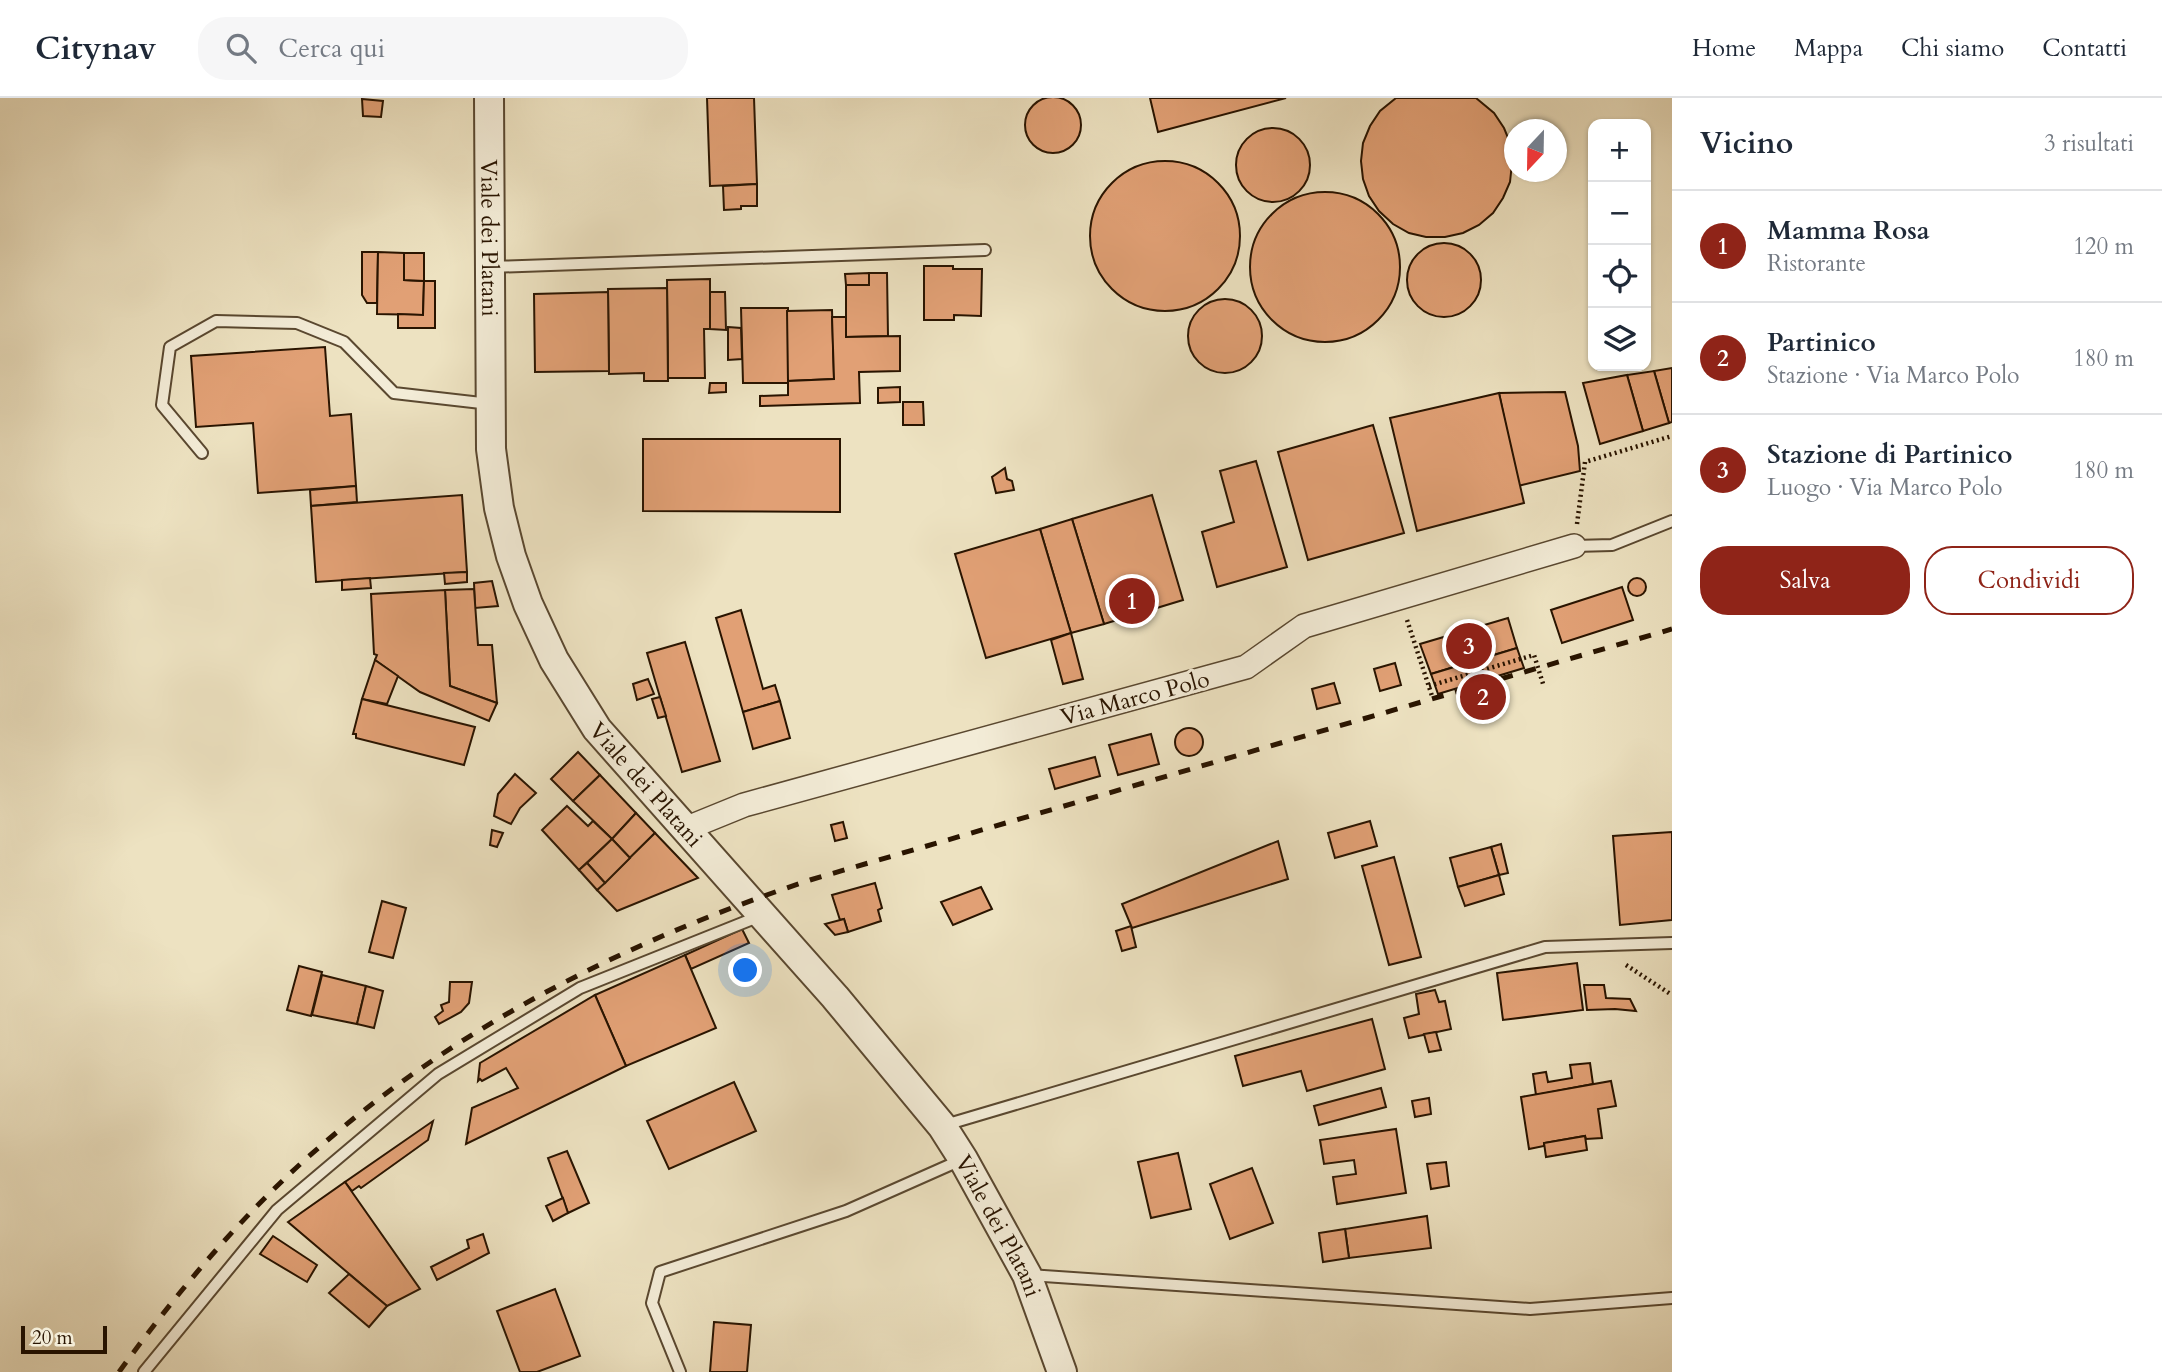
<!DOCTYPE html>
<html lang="it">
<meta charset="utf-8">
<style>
body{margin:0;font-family:Cardo,serif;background:#f6f6f7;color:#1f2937}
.controls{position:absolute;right:21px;top:21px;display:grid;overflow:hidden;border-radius:14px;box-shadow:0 2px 5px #0004}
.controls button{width:63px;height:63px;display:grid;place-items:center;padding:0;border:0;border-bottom:2px solid #e0e1e3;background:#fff;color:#1f2937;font:35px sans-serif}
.compass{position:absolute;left:1504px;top:21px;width:63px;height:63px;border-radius:50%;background:#fff;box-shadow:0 2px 5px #0004;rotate:202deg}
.scale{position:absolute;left:21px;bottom:18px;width:86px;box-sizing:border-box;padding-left:7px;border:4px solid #291400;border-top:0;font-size:19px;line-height:24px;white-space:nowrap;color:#291400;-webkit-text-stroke:5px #f3ecd7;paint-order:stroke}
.you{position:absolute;left:746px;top:873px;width:24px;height:24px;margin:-18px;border:5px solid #fff;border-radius:50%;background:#1a73e8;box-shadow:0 0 0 10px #1a73e833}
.badge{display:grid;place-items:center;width:46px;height:46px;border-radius:50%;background:#8f2418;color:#fff;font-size:23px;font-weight:700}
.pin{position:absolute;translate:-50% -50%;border:4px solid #fff;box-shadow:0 2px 7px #0006}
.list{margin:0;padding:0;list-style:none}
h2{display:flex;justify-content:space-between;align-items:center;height:91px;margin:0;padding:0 28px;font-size:30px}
h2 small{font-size:23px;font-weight:400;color:#747a83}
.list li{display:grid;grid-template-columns:46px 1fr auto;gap:21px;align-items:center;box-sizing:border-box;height:112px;padding:0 28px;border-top:2px solid #e0e1e3}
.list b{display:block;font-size:26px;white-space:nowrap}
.list p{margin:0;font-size:23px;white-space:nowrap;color:#747a83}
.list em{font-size:23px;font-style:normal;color:#747a83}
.actions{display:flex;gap:14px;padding:21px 28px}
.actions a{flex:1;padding:16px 0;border:2px solid #8f2418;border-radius:28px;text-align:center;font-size:24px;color:#8f2418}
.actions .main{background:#8f2418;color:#fff}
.icon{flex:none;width:38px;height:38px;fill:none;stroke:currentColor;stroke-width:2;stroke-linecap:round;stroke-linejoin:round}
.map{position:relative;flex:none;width:1672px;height:1274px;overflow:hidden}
header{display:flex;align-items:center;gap:42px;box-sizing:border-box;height:98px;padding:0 35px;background:#fff;border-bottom:2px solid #e0e1e3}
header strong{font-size:33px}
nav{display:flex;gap:38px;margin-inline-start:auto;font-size:24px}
.search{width:490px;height:63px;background:#f6f6f7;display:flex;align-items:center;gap:18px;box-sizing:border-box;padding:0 24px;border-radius:28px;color:#747a83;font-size:26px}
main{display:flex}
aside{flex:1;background:#fff}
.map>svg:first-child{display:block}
.building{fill:#e1a075;stroke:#291400;stroke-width:2}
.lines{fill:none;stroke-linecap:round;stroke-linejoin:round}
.service-casing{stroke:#5a4830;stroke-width:14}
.minor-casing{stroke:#5a4830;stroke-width:26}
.tertiary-casing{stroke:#5a4830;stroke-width:32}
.path{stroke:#291400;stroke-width:4.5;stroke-dasharray:2 3.5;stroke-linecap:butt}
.service{stroke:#f3ecd7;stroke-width:10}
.minor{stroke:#f3ecd7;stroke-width:23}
.tertiary{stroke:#f3ecd7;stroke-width:28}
.rail{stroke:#291400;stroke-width:5;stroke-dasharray:12 12;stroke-linecap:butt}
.labels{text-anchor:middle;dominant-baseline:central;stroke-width:6;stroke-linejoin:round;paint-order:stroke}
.street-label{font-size:23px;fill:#291400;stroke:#f3ecd7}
</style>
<header>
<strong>Citynav</strong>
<div class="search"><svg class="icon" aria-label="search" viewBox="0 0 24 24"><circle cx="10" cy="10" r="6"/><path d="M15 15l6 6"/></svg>Cerca qui</div>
<nav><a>Home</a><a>Mappa</a><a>Chi siamo</a><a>Contatti</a></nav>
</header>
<main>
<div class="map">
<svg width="1672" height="1274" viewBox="0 0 1672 1274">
<rect width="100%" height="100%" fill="#ede2c1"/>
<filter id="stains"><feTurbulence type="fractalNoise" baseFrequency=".00286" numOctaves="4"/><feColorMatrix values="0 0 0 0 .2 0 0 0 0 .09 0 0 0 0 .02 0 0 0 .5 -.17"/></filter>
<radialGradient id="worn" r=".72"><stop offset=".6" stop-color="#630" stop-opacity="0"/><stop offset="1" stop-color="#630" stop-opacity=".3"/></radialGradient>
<g class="building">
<circle cx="1053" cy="27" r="28"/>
<path d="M707 0H754L757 86 710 88Z"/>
<path d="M1150 0H1286L1158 34Z"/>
<path d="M1396 0H1476L1494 15 1504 30 1511 47 1512 65 1510 84 1503 100 1493 115 1479 127 1463 135 1445 139H1426L1409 135 1393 126 1379 113 1369 98 1363 81 1361 63 1363 45 1370 28 1380 13Z"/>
<path d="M362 1 383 3 381 19 363 18Z"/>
<circle cx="1273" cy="67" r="37"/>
<circle cx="1165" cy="138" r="75"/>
<path d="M757 86V108H741V111L724 112 723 88Z"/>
<circle cx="1325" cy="169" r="75"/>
<circle cx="1444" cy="182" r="37"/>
<path d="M362 154H378L377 205H367L362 197Z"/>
<path d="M378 154 404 155V182L424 183 423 217 377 216Z"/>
<path d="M404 155H424V183L404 182Z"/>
<path d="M924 168H953V171H982L981 218 954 217V222H924Z"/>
<path d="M869 175H887L888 238 846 239V187H869Z"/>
<path d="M869 175V187H846L845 176Z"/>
<path d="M710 181V231H704L705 280H668L667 182Z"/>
<path d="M424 183H435V230H398V216L423 217Z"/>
<path d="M667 190 668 283H644V275L609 276 608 191Z"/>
<path d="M608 194 609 273 535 274 534 196Z"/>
<path d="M710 194H725L726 232 710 231Z"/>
<circle cx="1225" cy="238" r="37"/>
<path d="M741 210H788V285H743Z"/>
<path d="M832 212 834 281 788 283 787 213Z"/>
<path d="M832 219H846V239L900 238V273L859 274 860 305 760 308V298L788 297V283L834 281Z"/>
<path d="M728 229 741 230 742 261 728 262Z"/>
<path d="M325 249 330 318 351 316 356 388 258 395 253 325 196 329 191 258Z"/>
<path d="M1672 270V324L1669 325 1654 273Z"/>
<path d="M1654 273 1669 325 1643 333 1627 277Z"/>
<path d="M1627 277 1643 333 1600 346 1583 285Z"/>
<path d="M710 285H726V294L709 295Z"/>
<path d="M900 289V304L878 305V290Z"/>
<path d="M1565 294 1578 348 1580 373 1518 388 1499 295Z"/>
<path d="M1499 295 1524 405 1417 433 1390 320Z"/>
<path d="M903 304H923L924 327H903Z"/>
<path d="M1373 327 1404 435 1308 462 1278 354Z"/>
<path d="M643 341H840V414L643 413Z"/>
<path d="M1256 363 1287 469 1217 489 1202 434 1234 424 1220 373Z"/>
<path d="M1005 370 1007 381 1012 383 1014 392 996 395 992 379Z"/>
<path d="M356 388 357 404 311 408 310 392Z"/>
<path d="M462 397 467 474 316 484 311 408Z"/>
<path d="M1152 397 1183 502 1104 526 1072 421Z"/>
<path d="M1072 421 1104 526 1071 535 1040 431Z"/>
<path d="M1040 431 1071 535 986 560 955 456Z"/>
<path d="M467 474V484L445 486 444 475Z"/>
<path d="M370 480 371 490 342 492V482Z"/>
<circle cx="1637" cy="489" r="9"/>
<path d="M492 483 498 508 475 510 474 485Z"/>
<path d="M1622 489 1633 522 1562 545 1551 512Z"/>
<path d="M474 491 478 547H492L497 605 450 588 445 492Z"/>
<path d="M445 492 450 588 497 605 489 623 420 594 375 562 377 557 374 556 371 496Z"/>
<path d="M741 512 763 591 775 587 780 603 743 614 716 520Z"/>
<path d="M1508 520 1517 550 1431 576 1420 546Z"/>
<path d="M1071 535 1083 581 1063 586 1051 542Z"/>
<path d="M685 544 720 663 682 674 647 555Z"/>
<path d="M1517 550 1524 570 1438 596 1431 576Z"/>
<path d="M375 562 398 578 387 606 362 601Z"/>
<path d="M1395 565 1401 587 1380 593 1374 571Z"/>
<path d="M648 581 654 596 637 602 633 586Z"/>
<path d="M1334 585 1340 605 1317 611 1312 591Z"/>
<path d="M660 599 666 618 658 620 652 601Z"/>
<path d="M362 601 475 629 464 667 356 640V636H353Z"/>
<path d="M780 603 790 640 753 651 743 614Z"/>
<circle cx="1189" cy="644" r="14"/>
<path d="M1151 636 1159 666 1118 677 1109 647Z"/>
<path d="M578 654 600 677 573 703 551 681Z"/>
<path d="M1095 659 1100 678 1055 691 1049 671Z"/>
<path d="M515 676 536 695 520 710 511 726 494 718 498 696Z"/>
<path d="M600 677 636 715 612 741 573 703Z"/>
<path d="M567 708 588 728 593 723 612 741 579 772 542 732Z"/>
<path d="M636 715 655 735 630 760 612 741Z"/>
<path d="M1370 723 1377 748 1335 760 1328 735Z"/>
<path d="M843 724 847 740 835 743 831 727Z"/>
<path d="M492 732 503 735 497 749 490 747Z"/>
<path d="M1672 734V822L1620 827 1613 738Z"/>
<path d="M655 735 698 780 617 813 597 792Z"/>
<path d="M612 741 630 760 605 785 587 765Z"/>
<path d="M1278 743 1288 781 1132 830 1122 806Z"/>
<path d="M1501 746 1508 775 1499 777 1491 749Z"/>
<path d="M1491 749 1499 777 1458 789 1450 760Z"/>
<path d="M1394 759 1421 859 1389 867 1362 768Z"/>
<path d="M587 765 605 785 597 792 579 772Z"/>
<path d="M1499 777 1504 796 1465 808 1458 789Z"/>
<path d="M875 785 882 810 878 812 881 823 848 834 844 821 840 822 832 797Z"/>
<path d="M981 789 992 811 953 827 941 804Z"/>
<path d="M382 803 406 810 393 860 369 854Z"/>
<path d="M844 821 848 834 835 837 825 826Z"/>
<path d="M1131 828 1136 849 1122 853 1116 833Z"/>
<path d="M742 831 749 845 691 871 685 857Z"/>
<path d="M685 857 716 930 626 968 595 897Z"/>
<path d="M1577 865 1583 912 1503 922 1497 875Z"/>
<path d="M299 868 322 874 311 918 287 912Z"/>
<path d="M322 877 366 888 357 926 312 917Z"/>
<path d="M450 884H472L469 905 461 914 439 926 435 919 443 913 441 907 449 904Z"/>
<path d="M1584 887H1604L1606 900 1630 901 1636 913 1615 911 1587 912Z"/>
<path d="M366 888 383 893 374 930 357 926Z"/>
<path d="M1435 892 1439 904 1445 903 1451 931 1409 940 1404 920 1419 916 1416 896Z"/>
<path d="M595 897 626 968 466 1046 472 1010 518 990 506 970 482 983 480 981 478 983 480 965Z"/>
<path d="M1372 921 1385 971 1307 993 1301 973 1243 988 1235 958Z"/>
<path d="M1436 934 1441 952 1429 954 1424 936Z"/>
<path d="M1590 965 1593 986 1536 997 1533 976 1546 974 1548 984 1572 980 1570 967Z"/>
<path d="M1611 983 1616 1008 1598 1011 1602 1040 1586 1041 1585 1038 1544 1045V1048L1529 1051 1521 999Z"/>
<path d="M734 984 756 1033 669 1071 647 1023Z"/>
<path d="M1381 990 1386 1009 1319 1027 1314 1008Z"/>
<path d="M1429 1000 1431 1016 1415 1019 1412 1003Z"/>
<path d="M433 1023 428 1042 361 1090 359 1088 352 1093 345 1084Z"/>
<path d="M1396 1031 1406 1095 1337 1106 1333 1079 1356 1076 1354 1062 1324 1066 1320 1042Z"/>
<path d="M1585 1038 1587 1052 1546 1059 1544 1045Z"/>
<path d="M567 1053 589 1105 568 1115 548 1060Z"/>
<path d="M1178 1055 1191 1111 1151 1120 1138 1064Z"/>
<path d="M1446 1064 1449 1088 1431 1091 1427 1066Z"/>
<path d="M1252 1070 1273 1125 1230 1141 1210 1086Z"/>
<path d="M345 1084 420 1191 387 1208 288 1124Z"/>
<path d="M563 1100 568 1115 553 1123 546 1108Z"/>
<path d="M1427 1118 1431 1150 1349 1160 1345 1131Z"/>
<path d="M1345 1131 1349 1160 1323 1164 1319 1135Z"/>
<path d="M483 1136 489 1155 437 1182 431 1169 469 1150 467 1142Z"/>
<path d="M273 1138 317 1167 307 1184 260 1156Z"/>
<path d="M349 1176 387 1208 369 1229 329 1195Z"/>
<path d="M555 1191 580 1258 537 1274H520L497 1213Z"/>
<path d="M714 1224 751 1227 747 1274H710Z"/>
</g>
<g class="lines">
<g class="service-casing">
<g id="service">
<path d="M491 169 985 152"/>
<path d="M202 355 162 307 170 249 216 223 297 225 344 244 394 295 490 306"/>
<path d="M1574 448 1612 447 1672 423"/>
<path d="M945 1027 1545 849 1672 845"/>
<path d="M1029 1177 1530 1211 1672 1200"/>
<path d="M144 1274 277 1112 438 976 580 890 760 818"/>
<path d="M680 1274 652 1205 660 1174 846 1113 961 1062"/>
</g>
</g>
<g class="minor-casing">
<path id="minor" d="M685 731 744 707 1246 569 1304 528 1574 448"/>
</g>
<g class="tertiary-casing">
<g id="tertiary">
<path id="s1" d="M489 0 491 351 499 410 511 458 528 506 554 562 597 631 835 899 942 1028 963 1061 1027 1177 1062 1274"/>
</g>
</g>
<g class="path">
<path d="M1577 426 1585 364 1672 338"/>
<path d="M1407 522 1432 598"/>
<path d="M1429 588 1534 557 1544 589"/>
<path d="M1626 867 1672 897"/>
</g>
<use href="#service" class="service"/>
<use href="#minor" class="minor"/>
<use href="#tertiary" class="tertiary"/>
<path class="rail" d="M119 1274C172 1201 230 1131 296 1070 444 934 621 845 810 782L1672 531"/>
</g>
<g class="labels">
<g class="street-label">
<text stroke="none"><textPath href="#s1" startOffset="140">Viale dei Platani</textPath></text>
<text transform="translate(1135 600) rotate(-15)">Via Marco Polo</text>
<text stroke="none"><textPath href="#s1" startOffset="728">Viale dei Platani</textPath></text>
<text stroke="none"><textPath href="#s1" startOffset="1295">Viale dei Platani</textPath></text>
</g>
</g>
<rect width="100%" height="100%" filter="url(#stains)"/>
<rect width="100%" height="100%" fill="url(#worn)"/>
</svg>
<div class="controls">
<button>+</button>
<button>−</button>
<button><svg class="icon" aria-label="locate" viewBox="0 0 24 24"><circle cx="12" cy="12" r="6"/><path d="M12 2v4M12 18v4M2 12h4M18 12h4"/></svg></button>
<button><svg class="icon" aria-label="layers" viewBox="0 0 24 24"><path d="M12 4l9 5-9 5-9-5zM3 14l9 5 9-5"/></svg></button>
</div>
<svg class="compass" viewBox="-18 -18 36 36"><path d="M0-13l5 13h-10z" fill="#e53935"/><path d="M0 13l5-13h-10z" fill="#747a83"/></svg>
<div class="scale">20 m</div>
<div class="you"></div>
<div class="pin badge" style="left:1132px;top:503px">1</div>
<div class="pin badge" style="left:1483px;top:599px">2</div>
<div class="pin badge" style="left:1469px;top:548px">3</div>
</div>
<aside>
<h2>Vicino<small>3 risultati</small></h2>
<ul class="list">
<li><span class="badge">1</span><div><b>Mamma Rosa</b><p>Ristorante</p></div><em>120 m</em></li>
<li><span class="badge">2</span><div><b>Partinico</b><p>Stazione · Via Marco Polo</p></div><em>180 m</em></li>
<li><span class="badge">3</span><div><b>Stazione di Partinico</b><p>Luogo · Via Marco Polo</p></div><em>180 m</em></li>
</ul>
<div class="actions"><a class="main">Salva</a><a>Condividi</a></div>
</aside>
</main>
